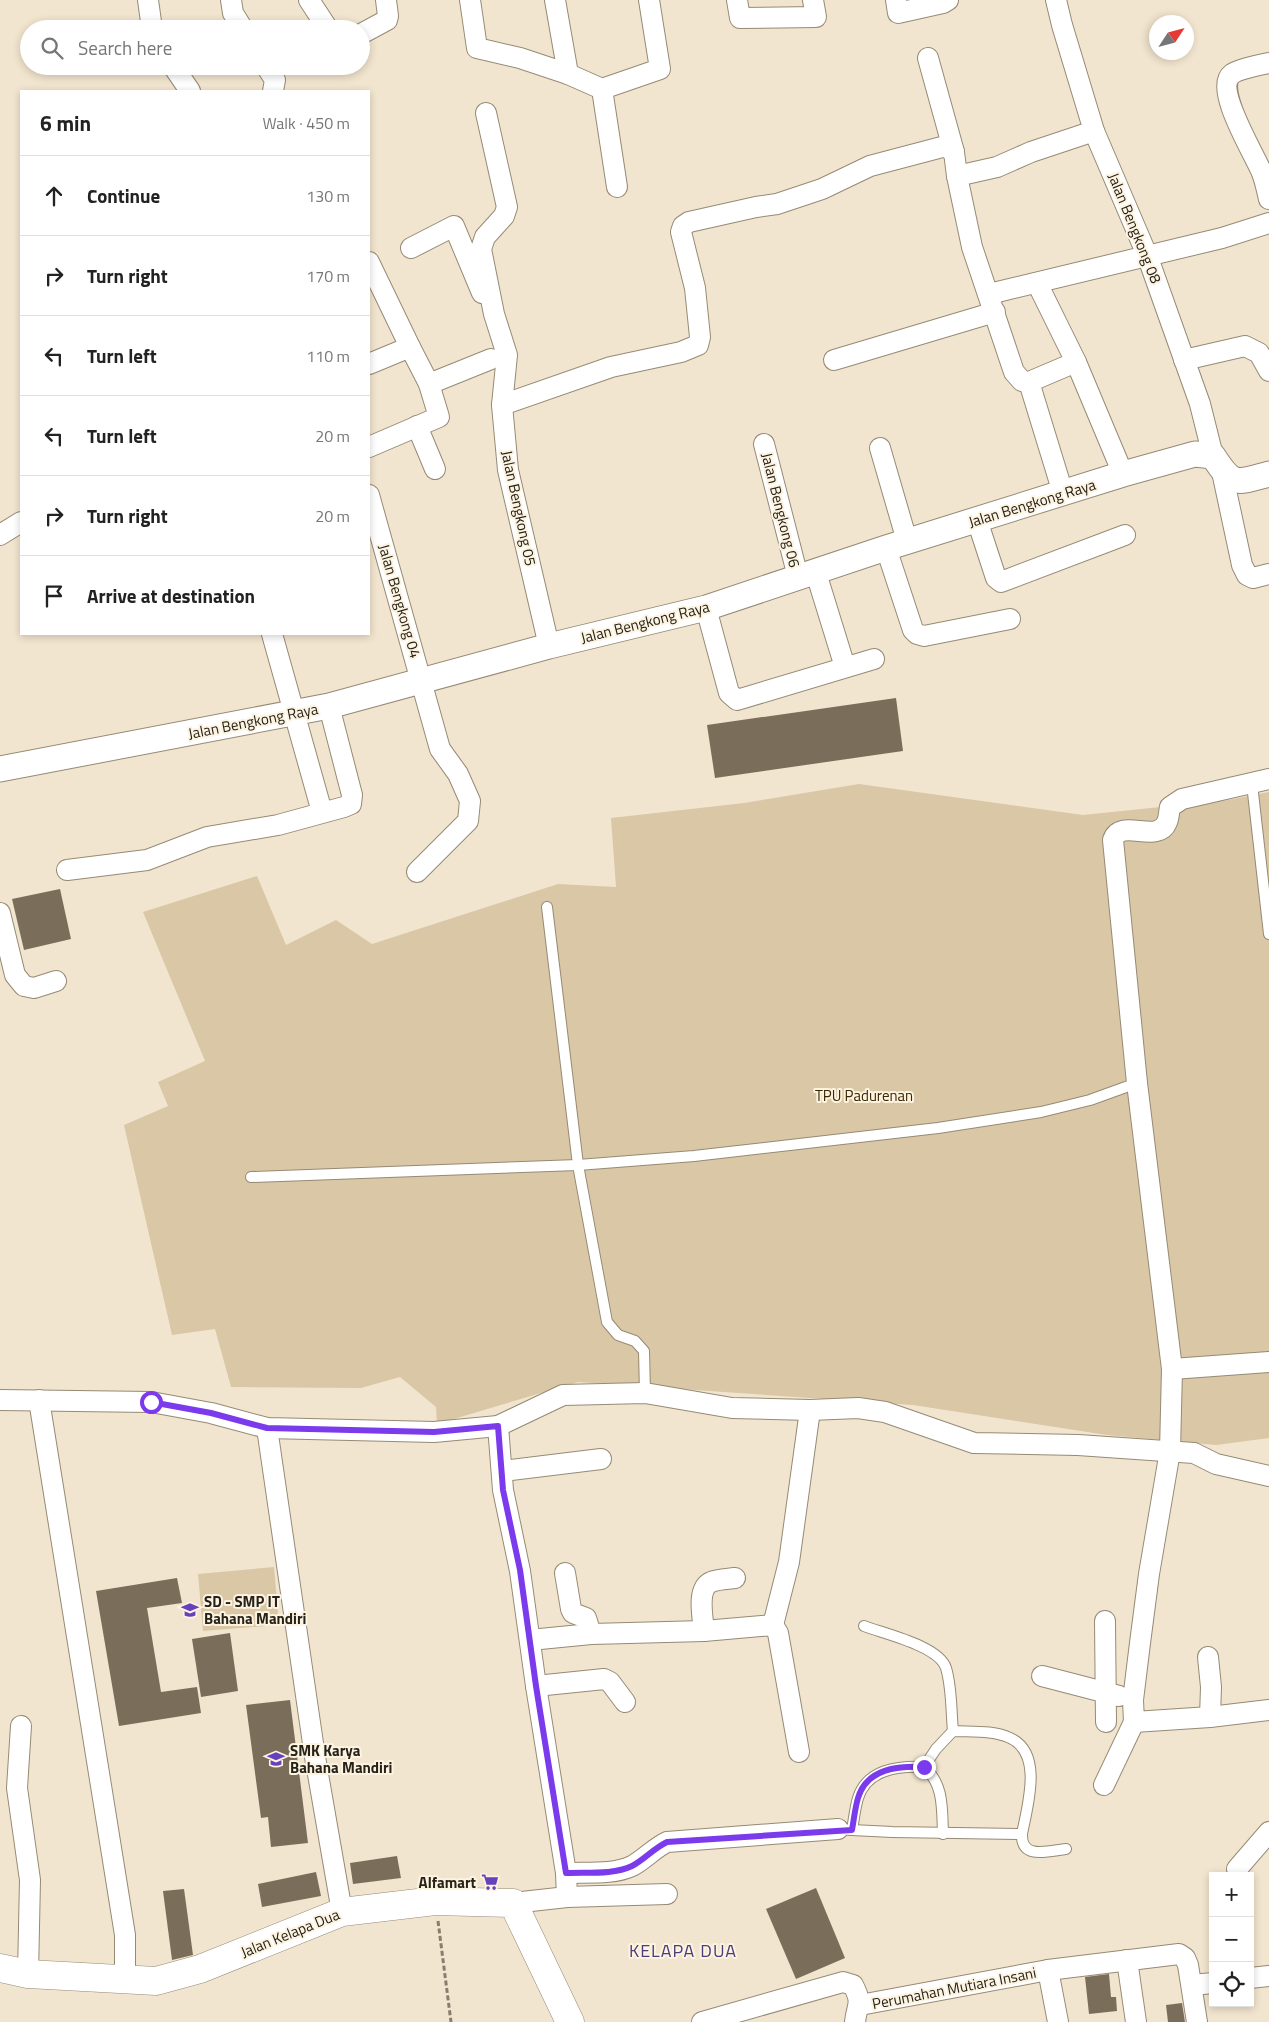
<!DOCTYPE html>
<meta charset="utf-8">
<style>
body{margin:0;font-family:"Titillium Web",sans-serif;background:#f6f6f6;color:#222}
.controls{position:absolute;right:15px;bottom:15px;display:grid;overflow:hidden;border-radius:0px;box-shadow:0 2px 8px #0003}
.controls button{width:45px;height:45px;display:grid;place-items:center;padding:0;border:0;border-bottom:1px solid #e0e0e0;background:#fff;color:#222;font:25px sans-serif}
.compass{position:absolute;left:1149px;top:15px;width:45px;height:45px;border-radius:50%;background:#fff;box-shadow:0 2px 8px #0003;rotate:54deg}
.stop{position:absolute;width:15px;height:15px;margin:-11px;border:4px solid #7c3aed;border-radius:50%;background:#fff}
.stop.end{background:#7c3aed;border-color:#fff;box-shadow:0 1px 5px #0008}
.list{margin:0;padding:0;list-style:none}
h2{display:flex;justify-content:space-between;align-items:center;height:65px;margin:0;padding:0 20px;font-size:21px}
h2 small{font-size:16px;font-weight:400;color:#767676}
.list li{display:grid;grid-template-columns:32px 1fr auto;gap:15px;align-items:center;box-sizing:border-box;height:80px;padding:0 20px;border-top:1px solid #e0e0e0}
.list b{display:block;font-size:19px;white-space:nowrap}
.list em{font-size:16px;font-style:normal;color:#767676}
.icon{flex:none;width:28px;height:28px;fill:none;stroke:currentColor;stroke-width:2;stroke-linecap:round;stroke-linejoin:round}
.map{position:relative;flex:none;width:1269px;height:2022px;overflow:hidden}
.search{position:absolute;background:#fff;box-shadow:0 2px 8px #0003;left:20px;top:20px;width:350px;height:55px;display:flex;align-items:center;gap:12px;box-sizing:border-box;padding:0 18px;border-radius:28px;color:#767676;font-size:19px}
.panel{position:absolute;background:#fff;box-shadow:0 2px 8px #0003;left:20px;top:90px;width:350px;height:545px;border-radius:0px}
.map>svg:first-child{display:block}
.green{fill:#d9c7a6}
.building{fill:#7a6e5a}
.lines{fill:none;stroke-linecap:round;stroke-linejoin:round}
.service-casing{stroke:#968a75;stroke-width:12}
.minor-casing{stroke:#968a75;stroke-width:22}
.tertiary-casing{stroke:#968a75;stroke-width:27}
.secondary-casing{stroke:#968a75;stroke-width:29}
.path{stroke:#877e6f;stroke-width:3;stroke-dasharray:5 2.5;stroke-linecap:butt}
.service{stroke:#fff;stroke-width:10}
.minor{stroke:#fff;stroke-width:20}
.tertiary{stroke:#fff;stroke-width:25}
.secondary{stroke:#fff;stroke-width:28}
.route{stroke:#7c3aed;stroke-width:6}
.labels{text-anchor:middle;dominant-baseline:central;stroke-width:4;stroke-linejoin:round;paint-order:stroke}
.street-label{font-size:15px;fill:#262219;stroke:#fdf3e1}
.park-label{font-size:15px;fill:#3c2800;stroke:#fdf3e1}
.poi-label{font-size:15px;font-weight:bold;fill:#262219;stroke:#fdf3e1;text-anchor:start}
.quarter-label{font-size:18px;letter-spacing:1px;fill:#4b3e7b;stroke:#fdf3e1}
</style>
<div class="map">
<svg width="1269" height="2022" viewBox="0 0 1269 2022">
<rect width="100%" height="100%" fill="#f2e5cf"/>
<g class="green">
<path d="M859 784 1083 815 1228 800 1269 792V1438L1216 1445 1107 1435 913 1405 578 1382 437 1424 436 1407 400 1377 361 1388 231 1387 215 1329 172 1335 124 1125 168 1106 158 1082 205 1061 143 912 257 876 286 945 336 920 372 944 558 884 616 887 611 818 744 803Z"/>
<path d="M274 1567 279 1625 203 1631 198 1574Z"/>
</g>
<g class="building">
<path d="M896 698 903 751 715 778 707 725Z"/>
<path d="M60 889 71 939 24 950 12 899Z"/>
<path d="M177 1578 182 1603 147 1608 161 1692 197 1687 201 1713 119 1726 96 1591Z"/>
<path d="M230 1633 238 1691 201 1697 192 1639Z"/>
<path d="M290 1700 308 1843 271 1847 268 1817 261 1818 246 1705Z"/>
<path d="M397 1856 401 1878 353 1884 350 1863Z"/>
<path d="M316 1872 321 1896 262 1907 258 1884Z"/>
<path d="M816 1888 845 1958 796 1979 766 1909Z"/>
<path d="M184 1889 193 1955 172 1960 163 1891Z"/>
<path d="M1109 1974 1111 1997H1116L1117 2011 1089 2014 1085 1977Z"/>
<path d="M1182 2003 1185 2022H1168L1166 2005Z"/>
</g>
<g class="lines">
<g class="service-casing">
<g id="service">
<path d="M1252 784 1269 934"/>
<path d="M547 907 578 1165 607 1322 618 1335 635 1341 644 1351 645 1393"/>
<path d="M251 1177 578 1165 694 1156 938 1128 1041 1112 1090 1100 1137 1083"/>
<path d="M864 1626C885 1634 939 1646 946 1668 952 1688 951 1711 953 1731"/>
<path d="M924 1767C944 1784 942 1809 943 1834"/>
<path d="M838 1829 852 1830C854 1819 855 1808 858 1798 867 1769 898 1766 924 1767L936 1749 953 1731C971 1732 994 1730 1010 1738 1044 1753 1027 1807 1022 1834"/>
<path d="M852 1830 892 1832 1022 1834C1021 1860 1048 1851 1066 1849"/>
</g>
</g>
<g class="minor-casing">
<g id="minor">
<path d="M148 0 152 29"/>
<path d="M231 0 233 13 243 29"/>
<path d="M309 0 328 29"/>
<path d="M470 0 477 48 520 58 568 74"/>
<path d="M555 0 568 74 602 89 660 69 649 0"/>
<path d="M737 0 740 18 816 17 813 0"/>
<path d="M896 0 898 13 943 3 948 0"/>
<path d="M1056 0 1062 25 1094 131 1147 255 1200 404 1213 456"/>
<path d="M361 34 387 20 388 16 386 0"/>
<path d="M928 58 954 152 957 176 972 247 1014 372 1022 381 1029 382 1076 362 1123 474"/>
<path d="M1269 63C1260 65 1239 69 1232 74 1213 88 1255 155 1262 173 1265 181 1267 190 1269 199"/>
<path d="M173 66 190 91"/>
<path d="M266 66 275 80 273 91"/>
<path d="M602 89 617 187"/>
<path d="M486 113 507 207 504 216 485 237 481 249 494 314 507 355 502 405 508 470 549 646"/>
<path d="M957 176 997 167 1031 152 1094 131"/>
<path d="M411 248 454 226 482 293"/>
<path d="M369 262 410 347"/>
<path d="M1037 283 1076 362"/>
<path d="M989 294 1222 238 1269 223"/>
<path d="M834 360 995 312"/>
<path d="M1184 360 1245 346 1259 353 1269 371"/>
<path d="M369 364 410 347 429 384 439 417 369 447"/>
<path d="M1029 382 1063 493"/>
<path d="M429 384 491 359"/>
<path d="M502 405 611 367 681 352 698 345 700 337 695 288 681 232 683 226 689 222 756 207 777 204 822 189 870 166 942 147H946L954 152"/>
<path d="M417 426 435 469"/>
<path d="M764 444 798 577"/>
<path d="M880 448 907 541"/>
<path d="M1221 467 1242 565 1247 575 1253 578 1269 574"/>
<path d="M369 495 440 749 458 774 470 801 468 821 417 872"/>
<path d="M977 520 996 578 1001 582 1125 535"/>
<path d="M0 535 21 522"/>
<path d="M886 548 913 630 917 634 924 636 1010 619"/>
<path d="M816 573 845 667"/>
<path d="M706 608 729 693 737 700 874 659"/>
<path d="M272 634 322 812"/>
<path d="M1269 779 1182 799 1170 807C1169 811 1169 818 1167 822 1158 845 1120 817 1113 840L1137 1083 1172 1369 1170 1451 1149 1574 1140 1643 1133 1700 1134 1722 1210 1717 1269 1710"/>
<path d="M67 870 147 860 207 837 278 825 344 807 351 804 352 795 329 706"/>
<path d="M0 913 15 975 24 986 34 988 56 981"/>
<path d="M1172 1369 1269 1362"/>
<path d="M0 1400 151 1402 211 1413 267 1428 434 1432 498 1426 563 1395 645 1393 732 1408 810 1410 858 1408 885 1412 974 1443 1078 1445 1194 1453 1216 1464 1269 1476"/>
<path d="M39 1400 125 1935V1980"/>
<path d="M498 1426 503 1490 520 1571 536 1686 566 1873 567 1897"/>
<path d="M267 1428 315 1757 342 1912"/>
<path d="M503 1471 601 1459"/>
<path d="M565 1573 571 1609 573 1613 586 1618 591 1634"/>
<path d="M1105 1621 1106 1722"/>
<path d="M773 1625 789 1562 810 1410"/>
<path d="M704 1631C703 1618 696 1589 711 1582 718 1579 728 1579 735 1578"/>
<path d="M530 1640 591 1634 704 1631 773 1625 778 1633 799 1752"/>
<path d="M1208 1657 1211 1687 1210 1717"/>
<path d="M1042 1676 1119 1696"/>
<path d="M536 1686 604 1679 610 1682 625 1702"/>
<path d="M21 1726 17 1788 30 1880 28 1974"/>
<path d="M1104 1785 1134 1722"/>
<path d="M1237 1869 1269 1832"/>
<path d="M566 1873C587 1872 613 1875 632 1866 644 1860 654 1848 667 1842L838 1829"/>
<path d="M513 1903 567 1897 667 1894"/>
<path d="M1127 1960 1136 2022"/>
<path d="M1048 1970 1058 2022"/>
<path d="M1250 1978 1269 1976"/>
<path d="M1192 1985 1213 1983"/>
<path d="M860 2005 1048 1970 1179 1954 1185 1958 1188 1965 1197 2022"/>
<path d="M702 2022 843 1982 853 1985C863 2004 857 2004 855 2022"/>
</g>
</g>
<g class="tertiary-casing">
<path id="tertiary" d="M0 769 329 706 549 646 706 608 886 548 1123 474 1195 454 1213 456C1233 487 1236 483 1269 474"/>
</g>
<g class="secondary-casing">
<path id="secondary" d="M0 1968 28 1974 156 1981 200 1969 342 1912 435 1901 513 1903 570 2022"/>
</g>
<path class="path" d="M438 1921 451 2022"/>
<use href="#service" class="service"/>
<use href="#minor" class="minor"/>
<use href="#tertiary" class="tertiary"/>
<use href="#secondary" class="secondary"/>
</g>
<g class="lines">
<path class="route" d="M151 1402 211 1413 267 1428 434 1432 498 1426 503 1490 520 1570 536 1686 566 1873C587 1872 613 1875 632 1866 644 1860 654 1848 667 1842L852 1830C854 1819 855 1808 858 1798 867 1768 898 1766 924 1767"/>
</g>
<defs>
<g id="school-bare" transform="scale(1.35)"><path d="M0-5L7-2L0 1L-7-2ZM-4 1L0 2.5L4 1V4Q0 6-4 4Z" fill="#6542bb" stroke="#fdf3e1" stroke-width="2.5" paint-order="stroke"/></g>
<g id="supermarket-bare" transform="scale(1.35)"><path d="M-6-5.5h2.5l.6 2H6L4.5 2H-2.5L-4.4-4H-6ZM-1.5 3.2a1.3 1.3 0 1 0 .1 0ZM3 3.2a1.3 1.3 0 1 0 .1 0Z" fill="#6542bb" stroke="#fdf3e1" stroke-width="2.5" paint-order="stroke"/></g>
</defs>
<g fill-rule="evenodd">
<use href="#school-bare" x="190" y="1610"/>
<use href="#school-bare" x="276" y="1759"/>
<use href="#supermarket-bare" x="490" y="1882"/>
</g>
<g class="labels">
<g class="street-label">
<text transform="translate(1135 228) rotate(68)">Jalan Bengkong 08</text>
<text transform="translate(1032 503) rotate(-17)">Jalan Bengkong Raya</text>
<text transform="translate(519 508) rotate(78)">Jalan Bengkong 05</text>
<text transform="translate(781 510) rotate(76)">Jalan Bengkong 06</text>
<text transform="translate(400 601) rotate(74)">Jalan Bengkong 04</text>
<text transform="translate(645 622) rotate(-14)">Jalan Bengkong Raya</text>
<text transform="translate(253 721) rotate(-11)">Jalan Bengkong Raya</text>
<text transform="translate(290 1933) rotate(-22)">Jalan Kelapa Dua</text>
<text transform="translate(954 1988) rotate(-11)">Perumahan Mutiara Insani</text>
</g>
<g class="park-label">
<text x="864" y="1095">TPU Padurenan</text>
</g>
<g class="poi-label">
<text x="204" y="1601">SD - SMP IT<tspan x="204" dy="17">Bahana Mandiri</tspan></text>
<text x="290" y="1750">SMK Karya<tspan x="290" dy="17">Bahana Mandiri</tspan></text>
<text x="476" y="1882" text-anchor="end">Alfamart</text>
</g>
<g class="quarter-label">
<text x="683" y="1950">KELAPA DUA</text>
</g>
</g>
</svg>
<div class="controls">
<button>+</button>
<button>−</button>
<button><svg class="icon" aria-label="locate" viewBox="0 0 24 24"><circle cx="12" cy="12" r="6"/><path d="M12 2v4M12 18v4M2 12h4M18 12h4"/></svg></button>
</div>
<svg class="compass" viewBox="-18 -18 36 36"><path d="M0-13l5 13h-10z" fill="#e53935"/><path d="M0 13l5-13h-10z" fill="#767676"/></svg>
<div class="stop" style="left:151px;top:1402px"></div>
<div class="stop end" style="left:924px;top:1767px"></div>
<div class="search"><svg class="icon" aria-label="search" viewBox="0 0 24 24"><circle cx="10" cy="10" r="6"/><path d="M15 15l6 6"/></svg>Search here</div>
<section class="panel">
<h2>6 min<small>Walk · 450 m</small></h2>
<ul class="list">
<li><svg class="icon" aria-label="ahead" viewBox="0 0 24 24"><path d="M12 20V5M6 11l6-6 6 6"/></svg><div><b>Continue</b></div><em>130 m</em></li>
<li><svg class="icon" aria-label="right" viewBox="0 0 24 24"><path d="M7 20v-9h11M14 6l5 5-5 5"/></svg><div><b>Turn right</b></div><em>170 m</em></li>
<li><svg class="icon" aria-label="left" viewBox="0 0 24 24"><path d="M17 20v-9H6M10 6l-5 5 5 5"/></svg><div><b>Turn left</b></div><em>110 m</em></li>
<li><svg class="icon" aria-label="left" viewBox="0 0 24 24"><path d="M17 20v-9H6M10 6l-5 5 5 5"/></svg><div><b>Turn left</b></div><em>20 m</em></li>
<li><svg class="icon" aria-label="right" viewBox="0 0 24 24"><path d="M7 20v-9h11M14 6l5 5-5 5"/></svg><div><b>Turn right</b></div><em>20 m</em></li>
<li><svg class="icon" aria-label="arrive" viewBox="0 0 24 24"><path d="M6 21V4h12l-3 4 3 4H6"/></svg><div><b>Arrive at destination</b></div></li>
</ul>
</section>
</div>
